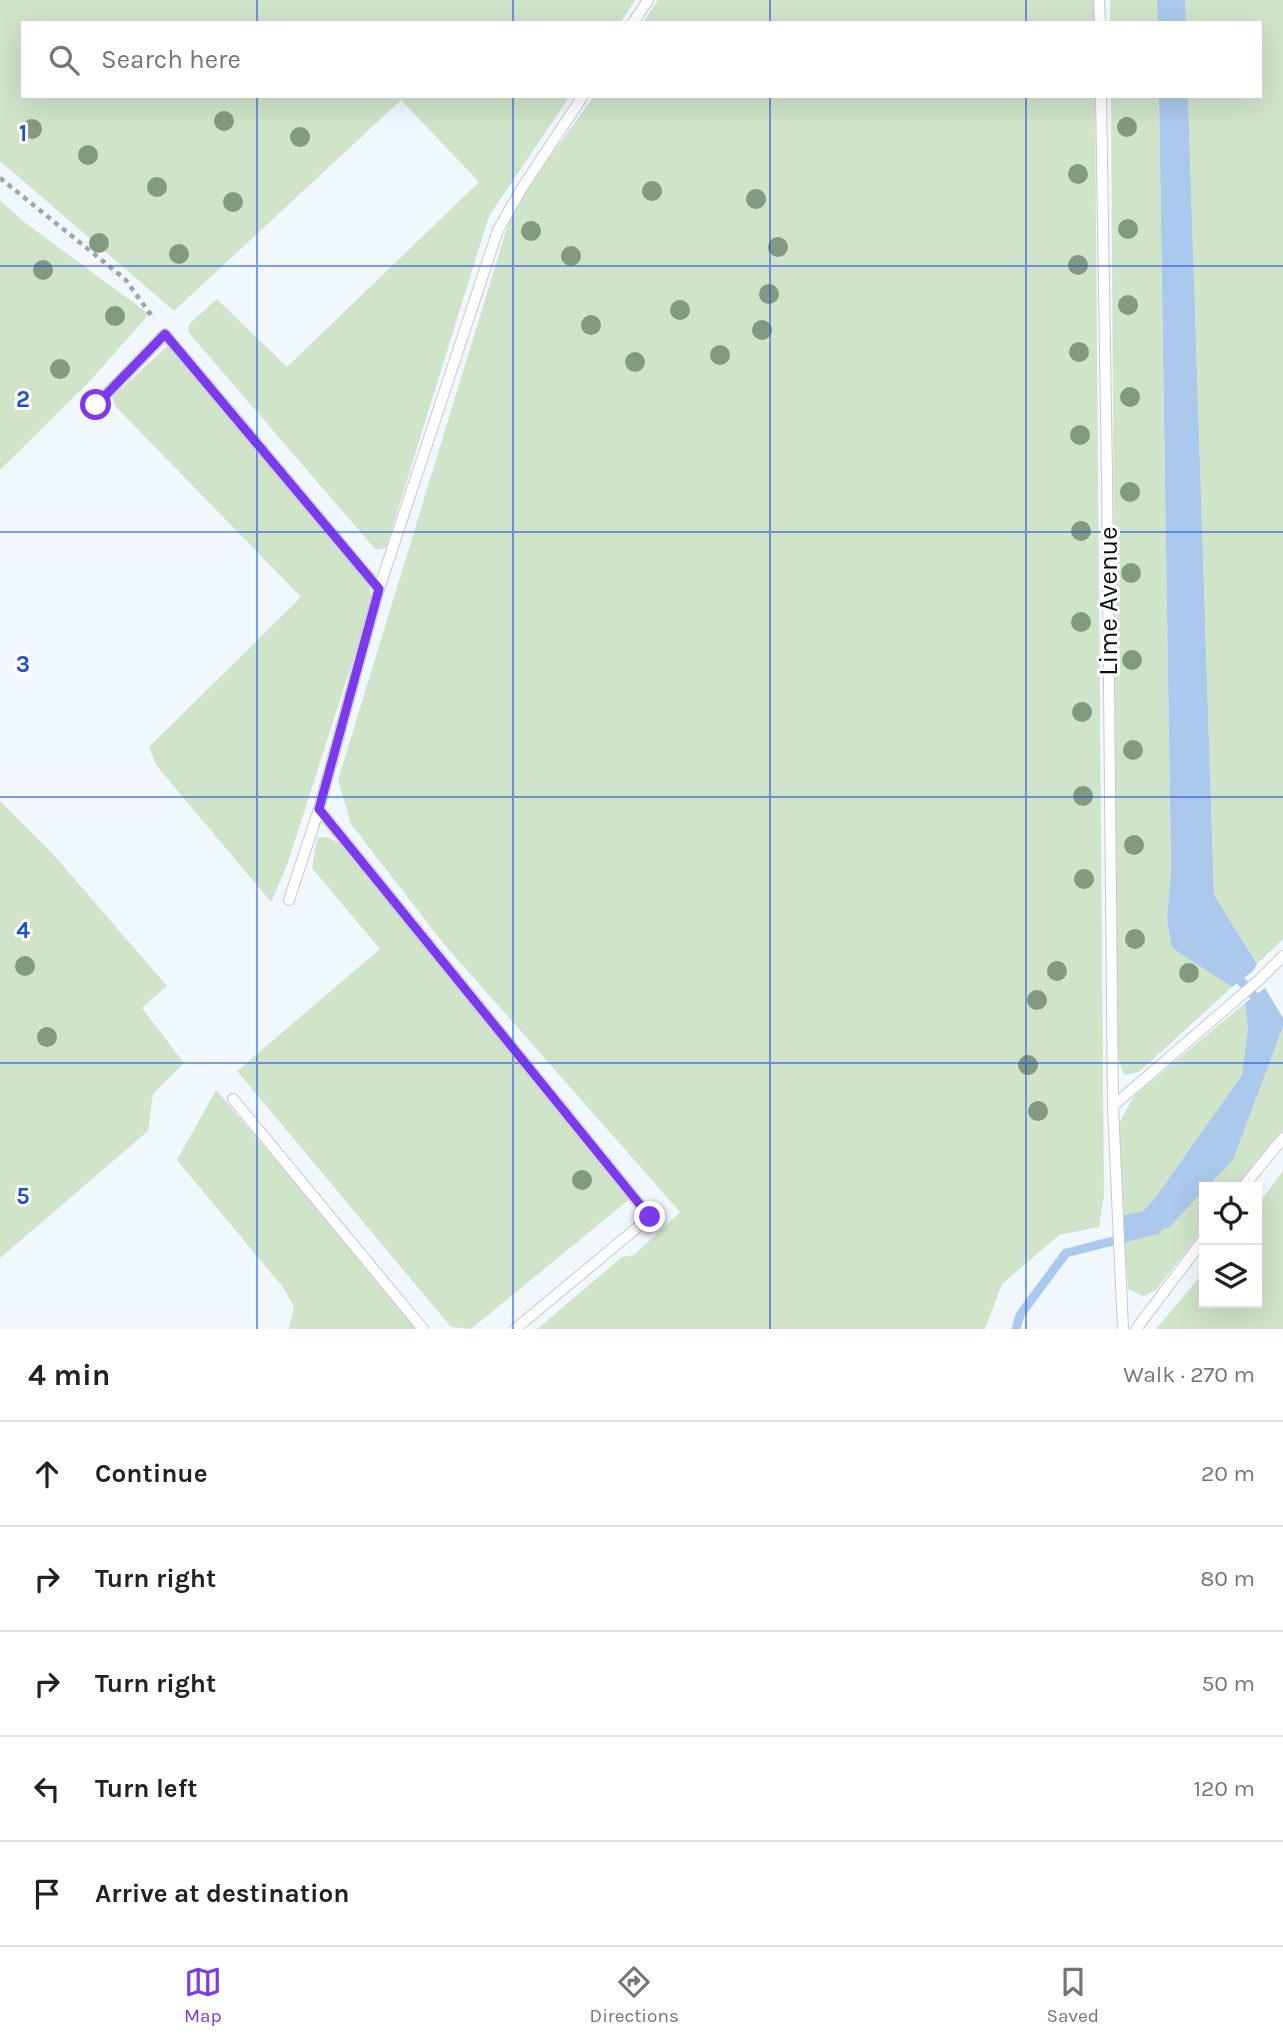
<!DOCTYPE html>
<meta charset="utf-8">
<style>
body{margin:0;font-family:Karla,sans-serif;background:#f2f2f2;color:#202124}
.controls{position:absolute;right:21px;bottom:21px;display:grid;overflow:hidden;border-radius:0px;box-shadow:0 7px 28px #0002}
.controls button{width:63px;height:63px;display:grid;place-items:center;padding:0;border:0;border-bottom:2px solid #e0e0e0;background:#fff;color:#202124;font:35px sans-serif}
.stop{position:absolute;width:21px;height:21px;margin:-16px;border:5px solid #7c3aed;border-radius:50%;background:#fff}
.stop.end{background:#7c3aed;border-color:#fff;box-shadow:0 2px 7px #0008}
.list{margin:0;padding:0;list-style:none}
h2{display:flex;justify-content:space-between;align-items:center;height:91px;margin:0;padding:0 28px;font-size:30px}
h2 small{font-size:23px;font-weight:400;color:#757577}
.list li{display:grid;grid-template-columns:46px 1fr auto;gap:21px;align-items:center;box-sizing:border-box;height:105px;padding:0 28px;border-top:2px solid #e0e0e0}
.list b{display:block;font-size:26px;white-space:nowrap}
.list em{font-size:23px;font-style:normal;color:#757577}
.icon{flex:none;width:38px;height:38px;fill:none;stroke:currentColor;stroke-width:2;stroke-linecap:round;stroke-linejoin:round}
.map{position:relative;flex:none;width:1283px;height:1329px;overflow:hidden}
.search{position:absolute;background:#fff;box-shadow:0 7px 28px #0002;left:21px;right:21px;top:21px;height:77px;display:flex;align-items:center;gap:18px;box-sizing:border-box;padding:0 24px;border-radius:0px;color:#757577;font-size:26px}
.sheet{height:616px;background:#fff}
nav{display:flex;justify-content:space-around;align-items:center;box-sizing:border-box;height:98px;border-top:2px solid #e0e0e0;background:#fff;font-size:19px;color:#757577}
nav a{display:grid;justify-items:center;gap:4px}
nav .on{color:#7c3aed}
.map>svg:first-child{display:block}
.green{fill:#d0e4ca}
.water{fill:#abc9ed}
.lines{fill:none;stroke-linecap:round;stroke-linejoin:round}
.stream{stroke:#abc9ed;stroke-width:9}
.service-casing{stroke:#c1cbd2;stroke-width:12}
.path{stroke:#9fa6aa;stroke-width:4.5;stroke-dasharray:5 5;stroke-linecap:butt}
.service{stroke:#fff;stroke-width:10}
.tree{fill:#839a81}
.route{stroke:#7c3aed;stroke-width:9}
.grid{fill:none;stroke:#1d4ed8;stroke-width:2;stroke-opacity:0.55}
.labels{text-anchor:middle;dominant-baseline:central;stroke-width:6;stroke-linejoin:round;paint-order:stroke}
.street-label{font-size:26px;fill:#0d1012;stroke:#fff}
.grid-label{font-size:23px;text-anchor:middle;font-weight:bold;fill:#1d4ed8;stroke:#fff;stroke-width:6;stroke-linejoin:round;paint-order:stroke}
</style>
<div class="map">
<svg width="1283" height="1329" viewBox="0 0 1283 1329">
<rect width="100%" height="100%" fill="#f0f8fe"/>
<g class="green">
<path d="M0 0H635L620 23H23V96H570L489 216 386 548 376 550 188 332 189 324 217 299 287 367 479 182 401 100 174 311 0 161Z"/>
<path d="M658 0H1094L1095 23H643Z"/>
<path d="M1110 0H1157L1158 23H1110Z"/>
<path d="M1185 0H1283V939L1257 964 1214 895 1188 96H1260V23H1186Z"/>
<path d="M594 96H1095L1104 1195 1099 1227 1059 1235 1002 1284 985 1329H537L622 1257 634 1255 680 1212 443 943 351 824 338 780 513 208Z"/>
<path d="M1111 96H1159L1171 869 1167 920 1172 948 1232 987 1139 1072 1124 1075 1117 1054Z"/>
<path d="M0 200 24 222 149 314 90 381 0 470Z"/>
<path d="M174 340 367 574 372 601 287 865 271 902 156 765 149 747 301 597 116 407 112 397Z"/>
<path d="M0 801 52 853 167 986 142 1008 184 1063 153 1094 148 1131 0 1258Z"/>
<path d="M328 837 340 844 625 1180 631 1198 471 1329 451 1327 237 1071 380 949 312 868 317 838Z"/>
<path d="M1245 1003 1248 1029 1242 1075 1155 1198 1143 1211 1124 1215 1119 1123 1135 1095Z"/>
<path d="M1283 1027V1130L1238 1187H1207L1233 1160Z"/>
<path d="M216 1090 420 1329H289L294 1306 282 1286 177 1160Z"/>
<path d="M1283 1171V1329H1156L1204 1272V1303H1257V1206Z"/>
<path d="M1204 1190V1229L1155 1291 1143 1296 1128 1289 1124 1235 1169 1228Z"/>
</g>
<g class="water">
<path d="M1157 0H1185L1186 23H1158Z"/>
<path d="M1159 96H1188L1214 895 1257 964 1253 971 1232 987 1172 948 1167 920 1171 869Z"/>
<path d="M1265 988 1283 1018V1027L1233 1160 1207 1187H1204V1190L1169 1228 1124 1235V1215L1143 1211 1155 1198 1242 1075 1248 1029 1245 1003Z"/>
</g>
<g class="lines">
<g class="stream">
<path d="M1235 974 1262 1005"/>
<path d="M1016 1329 1020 1315 1066 1253 1156 1230 1164 1220"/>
</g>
<g class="service-casing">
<g id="service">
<path d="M1099 0 1100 23"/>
<path d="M633 23 648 0"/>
<path d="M1101 96 1107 476 1113 1106 1123 1329"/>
<path d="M96 405 165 334 379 589"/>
<path d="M319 809 650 1217 515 1329"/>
<path d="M289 900 319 809 379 589 498 230 522 188 583 96"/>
<path d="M233 1099 423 1329"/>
<path d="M1113 1106 1259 980 1283 956"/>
<path d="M1243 1187 1283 1138"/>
<path d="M1136 1329 1204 1239"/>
</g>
</g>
<path class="path" d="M0 178 125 279 154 319"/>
<use href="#service" class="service"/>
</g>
<g class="tree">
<circle cx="224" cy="121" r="10"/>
<circle cx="1127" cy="127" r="10"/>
<circle cx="32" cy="129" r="10"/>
<circle cx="300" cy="137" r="10"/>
<circle cx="88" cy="155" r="10"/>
<circle cx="1078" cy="174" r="10"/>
<circle cx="157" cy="187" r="10"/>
<circle cx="652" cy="191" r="10"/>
<circle cx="756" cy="199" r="10"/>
<circle cx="233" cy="202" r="10"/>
<circle cx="1128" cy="229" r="10"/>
<circle cx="531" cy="231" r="10"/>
<circle cx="99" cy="243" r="10"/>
<circle cx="778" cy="247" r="10"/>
<circle cx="179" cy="254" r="10"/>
<circle cx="571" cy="256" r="10"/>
<circle cx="1078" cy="265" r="10"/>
<circle cx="43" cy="270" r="10"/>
<circle cx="769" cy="294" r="10"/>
<circle cx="1128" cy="305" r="10"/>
<circle cx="680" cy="310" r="10"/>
<circle cx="115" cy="316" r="10"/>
<circle cx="591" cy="325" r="10"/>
<circle cx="762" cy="330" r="10"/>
<circle cx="1079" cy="352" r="10"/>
<circle cx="720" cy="355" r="10"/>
<circle cx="635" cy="362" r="10"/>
<circle cx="60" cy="369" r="10"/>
<circle cx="1130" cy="397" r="10"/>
<circle cx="1080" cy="435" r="10"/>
<circle cx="1130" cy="492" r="10"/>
<circle cx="1081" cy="531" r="10"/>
<circle cx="1131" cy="573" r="10"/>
<circle cx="1081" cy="622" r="10"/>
<circle cx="1132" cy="660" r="10"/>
<circle cx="1082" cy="712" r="10"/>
<circle cx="1133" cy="750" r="10"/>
<circle cx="1083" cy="796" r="10"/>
<circle cx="1134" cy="845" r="10"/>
<circle cx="1084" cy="879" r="10"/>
<circle cx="1135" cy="939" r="10"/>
<circle cx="25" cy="966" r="10"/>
<circle cx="1057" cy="971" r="10"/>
<circle cx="1189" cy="973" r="10"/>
<circle cx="1037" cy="1000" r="10"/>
<circle cx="47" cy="1037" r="10"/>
<circle cx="1028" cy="1065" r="10"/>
<circle cx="1038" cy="1111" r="10"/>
<circle cx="582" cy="1180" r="10"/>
</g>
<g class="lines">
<path class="route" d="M96 405 165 334 379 589 319 809 650 1217"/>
</g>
<path class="grid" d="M257 0V23M513 0V23M770 0V23M1026 0V23M257 96V1329M513 96V1329M770 96V1329M1026 96V1329M0 266H1283M0 532H1283M0 797H1283M0 1063H1283"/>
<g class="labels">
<g class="street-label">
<text transform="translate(1108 601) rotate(-90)">Lime Avenue</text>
</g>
</g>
<g class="grid-label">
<text x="23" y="141">1</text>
<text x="23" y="407">2</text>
<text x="23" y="672">3</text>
<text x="23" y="938">4</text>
<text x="23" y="1204">5</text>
</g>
</svg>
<div class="controls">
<button><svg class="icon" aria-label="locate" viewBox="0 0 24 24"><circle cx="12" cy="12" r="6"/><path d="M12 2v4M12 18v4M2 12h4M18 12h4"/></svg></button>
<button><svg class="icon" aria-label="layers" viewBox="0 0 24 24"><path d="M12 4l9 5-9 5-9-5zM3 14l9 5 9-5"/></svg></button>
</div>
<div class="stop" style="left:96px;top:405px"></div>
<div class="stop end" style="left:650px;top:1217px"></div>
<div class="search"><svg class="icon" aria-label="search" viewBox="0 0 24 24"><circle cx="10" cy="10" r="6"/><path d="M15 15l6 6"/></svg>Search here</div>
</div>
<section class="sheet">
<h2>4 min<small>Walk · 270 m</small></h2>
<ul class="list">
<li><svg class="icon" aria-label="ahead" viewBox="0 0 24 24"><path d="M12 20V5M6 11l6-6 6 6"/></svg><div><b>Continue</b></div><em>20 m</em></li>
<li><svg class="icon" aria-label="right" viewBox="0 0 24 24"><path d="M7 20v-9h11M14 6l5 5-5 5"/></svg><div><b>Turn right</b></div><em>80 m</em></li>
<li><svg class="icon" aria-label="right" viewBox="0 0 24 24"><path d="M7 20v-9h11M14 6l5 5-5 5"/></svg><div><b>Turn right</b></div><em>50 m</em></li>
<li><svg class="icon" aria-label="left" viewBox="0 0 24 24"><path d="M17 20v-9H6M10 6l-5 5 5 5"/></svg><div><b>Turn left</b></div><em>120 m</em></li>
<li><svg class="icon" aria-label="arrive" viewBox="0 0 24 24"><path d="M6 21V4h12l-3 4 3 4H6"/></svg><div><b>Arrive at destination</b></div></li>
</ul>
</section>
<nav>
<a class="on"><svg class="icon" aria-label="map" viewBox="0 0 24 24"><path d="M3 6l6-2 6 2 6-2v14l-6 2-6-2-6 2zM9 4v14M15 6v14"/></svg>Map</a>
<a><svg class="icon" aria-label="directions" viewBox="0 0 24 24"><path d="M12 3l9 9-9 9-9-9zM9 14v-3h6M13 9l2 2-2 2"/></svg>Directions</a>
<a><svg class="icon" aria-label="saved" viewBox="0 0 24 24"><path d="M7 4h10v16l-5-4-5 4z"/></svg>Saved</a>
</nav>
